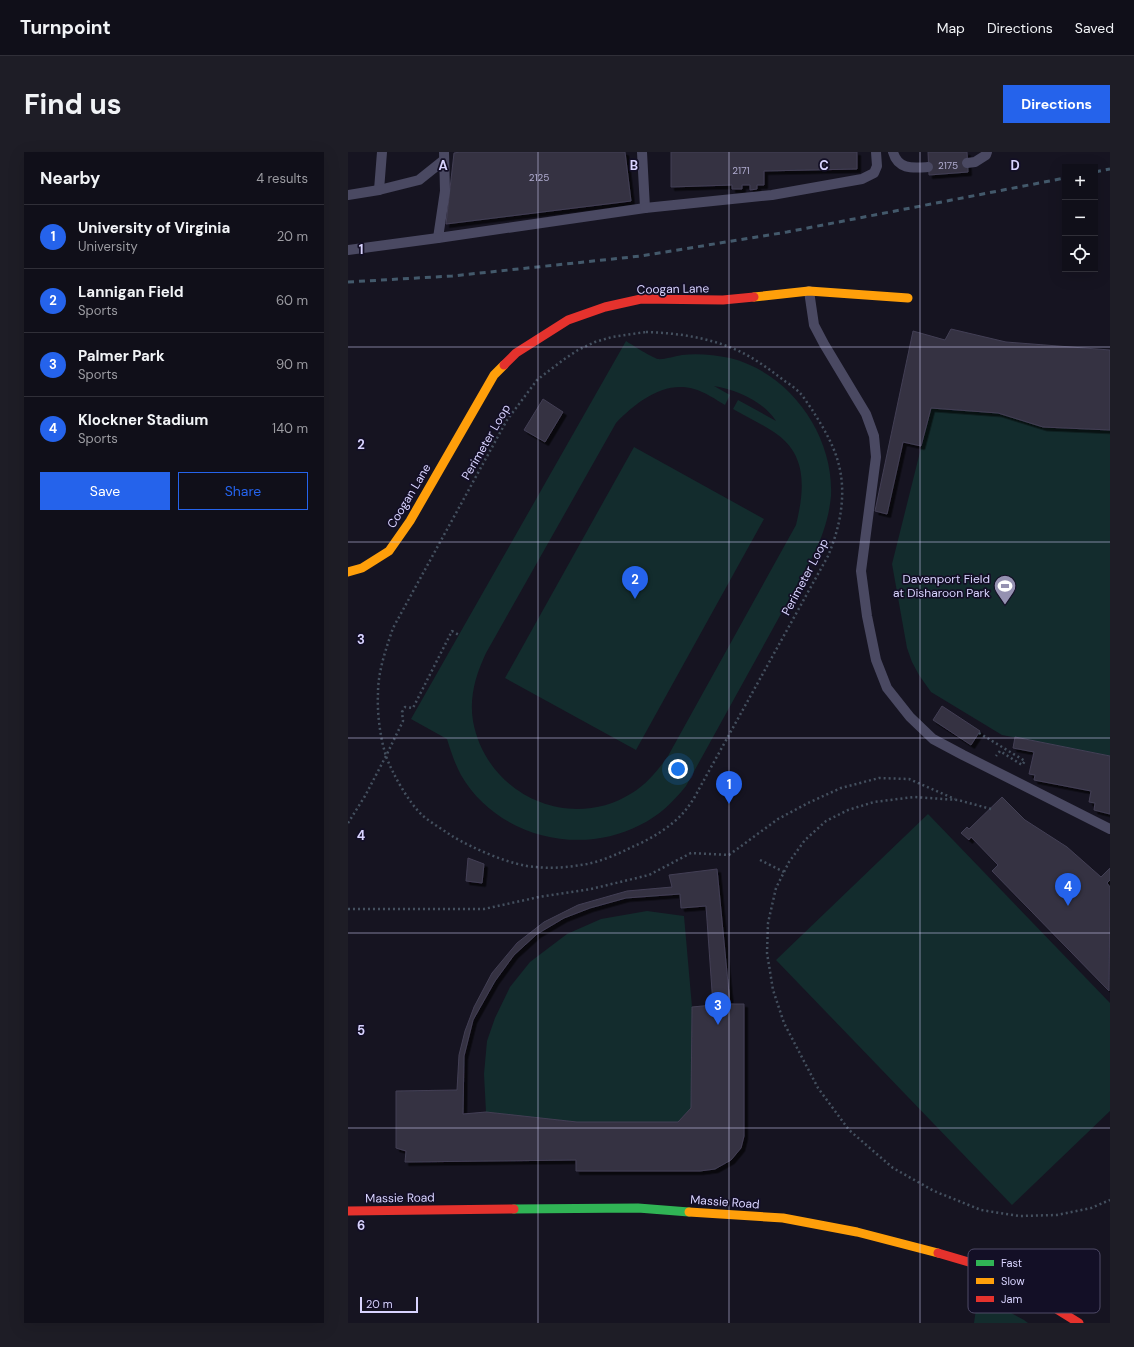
<!DOCTYPE html>
<meta charset="utf-8">
<style>
body{margin:0;font-family:"DM Sans",sans-serif;background:#1e1d26;color:#f1f3f6}
.controls{position:absolute;right:12px;top:12px;display:grid;overflow:hidden;border-radius:0px;box-shadow:0 4px 16px #0002}
.controls button{width:36px;height:36px;display:grid;place-items:center;padding:0;border:0;border-bottom:1px solid #302f38;background:#100f19;color:#f1f3f6;font:20px sans-serif}
.scale{position:absolute;left:12px;bottom:10px;width:58px;box-sizing:border-box;padding-left:4px;border:2px solid #d9d4ff;border-top:0;font-size:11px;line-height:14px;white-space:nowrap;color:#d9d4ff;-webkit-text-stroke:3px #130f26;paint-order:stroke}
.you{position:absolute;left:330px;top:617px;width:14px;height:14px;margin:-10px;border:3px solid #fff;border-radius:50%;background:#1a73e8;box-shadow:0 0 0 6px #1a73e833}
.badge{display:grid;place-items:center;width:26px;height:26px;border-radius:50%;background:#2563eb;color:#fff;font-size:13px;font-weight:700}
.pin{position:absolute;translate:-50% -33px;filter:drop-shadow(0 1px 2px #0008)}
.pin::after{content:'';position:absolute;top:21px;width:14px;height:12px;background:inherit;clip-path:polygon(0 0,100% 0,50% 100%)}
.list{margin:0;padding:0;list-style:none}
h2{display:flex;justify-content:space-between;align-items:center;height:52px;margin:0;padding:0 16px;font-size:17px}
h2 small{font-size:13px;font-weight:400;color:#9c9ca2}
.list li{display:grid;grid-template-columns:26px 1fr auto;gap:12px;align-items:center;box-sizing:border-box;height:64px;padding:0 16px;border-top:1px solid #302f38}
.list b{display:block;font-size:15px;white-space:nowrap}
.list p{margin:0;font-size:13px;white-space:nowrap;color:#9c9ca2}
.list em{font-size:13px;font-style:normal;color:#9c9ca2}
.actions{display:flex;gap:8px;padding:12px 16px}
.actions a{flex:1;padding:9px 0;border:1px solid #2563eb;border-radius:0px;text-align:center;font-size:14px;color:#2563eb}
.actions .main{background:#2563eb;color:#fff}
.icon{flex:none;width:22px;height:22px;fill:none;stroke:currentColor;stroke-width:2;stroke-linecap:round;stroke-linejoin:round}
.map{position:relative;flex:none;width:762px;height:1171px;overflow:hidden;border-radius:0px}
header{display:flex;align-items:center;gap:24px;box-sizing:border-box;height:56px;padding:0 20px;background:#100f19;border-bottom:1px solid #302f38}
header strong{font-size:19px}
nav{display:flex;gap:22px;margin-inline-start:auto;font-size:14px}
.intro{display:flex;align-items:center;justify-content:space-between;box-sizing:border-box;height:96px;padding:0 24px}
h1{margin:0;font-size:28px}
.button{padding:10px 18px;border-radius:0px;background:#2563eb;color:#fff;font-size:14px;font-weight:700}
main{display:flex;gap:24px;padding:0 24px}
aside{flex:1;background:#100f19;border-radius:0px;box-shadow:0 4px 16px #0002}
.map>svg:first-child{display:block}
.green{fill:#132c2d;fill-rule:evenodd}
.building{fill:#343243;stroke:#433f54;fill-rule:evenodd;filter:url(#shadow)}
.lines{fill:none;stroke-linecap:round;stroke-linejoin:round}
.path{stroke:#44505f;stroke-width:2.5;stroke-dasharray:2 3;stroke-linecap:butt}
.lane{stroke:#4a4962;stroke-width:10}
.fast{stroke:#30b455;stroke-width:9}
.slow{stroke:#ff9f0a;stroke-width:9}
.jam{stroke:#e5322d;stroke-width:9}
.rail{stroke:#43596b;stroke-width:3;stroke-dasharray:6 5;stroke-linecap:butt}
.grid{fill:none;stroke:#d9d4ff;stroke-width:1;stroke-opacity:0.55}
.labels{text-anchor:middle;dominant-baseline:central;stroke-width:3.5;stroke-linejoin:round;paint-order:stroke}
.number-label{font-size:10px;fill:#b0acd0}
.street-label{font-size:12px;fill:#d9d4ff;stroke:#130f26}
.poi-label{font-size:12px;fill:#d9d4ff;stroke:#130f26;text-anchor:end}
.key{fill:#130f26;stroke:#4e4a67;stroke-width:1}
.key-label{font-size:11px;fill:#d9d4ff}
.grid-label{font-size:13px;text-anchor:middle;font-weight:bold;fill:#d9d4ff;stroke:#130f26;stroke-width:3.5;stroke-linejoin:round;paint-order:stroke}
</style>
<header>
<strong>Turnpoint</strong>
<nav><a>Map</a><a>Directions</a><a>Saved</a></nav>
</header>
<div class="intro"><h1>Find us</h1><a class="button">Directions</a></div>
<main>
<aside>
<h2>Nearby<small>4 results</small></h2>
<ul class="list">
<li><span class="badge">1</span><div><b>University of Virginia</b><p>University</p></div><em>20 m</em></li>
<li><span class="badge">2</span><div><b>Lannigan Field</b><p>Sports</p></div><em>60 m</em></li>
<li><span class="badge">3</span><div><b>Palmer Park</b><p>Sports</p></div><em>90 m</em></li>
<li><span class="badge">4</span><div><b>Klockner Stadium</b><p>Sports</p></div><em>140 m</em></li>
</ul>
<div class="actions"><a class="main">Save</a><a>Share</a></div>
</aside>
<div class="map">
<svg width="762" height="1171" viewBox="0 0 762 1171">
<defs>
<filter id="shadow"><feDropShadow dx="3.5" dy="3.5" stdDeviation="0" flood-color="#0009"/></filter>
</defs>
<rect width="100%" height="100%" fill="#161421"/>
<g class="green">
<path d="M278 189C284 193 305 206 310 207 314 208 328 204 334 203 350 201 366 203 382 206 442 221 486 283 483 344 481 365 475 383 466 402L338 634C325 650 311 664 292 673 231 705 148 684 113 623 107 612 103 600 99 587L63 567ZM366 234C389 238 415 249 428 269L390 248 385 257C400 266 417 273 430 283 460 305 456 340 448 373L320 604C310 618 299 632 284 641 221 681 138 642 125 569 121 545 128 522 138 501L268 271C287 251 316 228 346 237 357 240 367 247 377 253L382 243Z"/>
<path d="M583 256 650 261 695 275 762 278V604L654 583 583 540 571 523 564 510 559 496 544 412Z"/>
<path d="M286 295 416 367 288 598 157 526Z"/>
<path d="M580 662 762 851V959L664 1053 428 808Z"/>
<path d="M299 759 336 764 344 855 343 956 330 970H229L138 960 136 922 139 889 147 866 162 835 182 810 219 782 253 767Z"/>
<path d="M630 1143 676 1168 680 1171H626Z"/>
</g>
<g class="building">
<path d="M112 0H277L283 49 98 72 106 1Z"/>
<path d="M323 0H509V17L416 19V33H409V37L402 38V33H394V37H384V33L323 35Z"/>
<path d="M580 0H619L620 20 581 23Z"/>
<path d="M603 177 658 190 762 198V278L695 275 650 261 583 256 573 294 555 290 539 362 527 359 565 179 597 188Z"/>
<path d="M195 247 215 260 197 290 176 278Z"/>
<path d="M594 554 632 579 623 593 585 568Z"/>
<path d="M667 585 762 604V662L746 658 747 651 741 650 743 639 686 628 687 623 681 622 686 600 665 596Z"/>
<path d="M654 645 677 668 719 695 753 725 762 716V728L759 731 762 735 761 839 644 719 650 713 623 685 621 688 613 681 619 675 621 677Z"/>
<path d="M120 706 136 712 134 731 118 729Z"/>
<path d="M369 717 382 852H396V984L393 996 383 1008 367 1017 352 1019H228V1008L57 1010 58 999 48 996V939L109 938 111 903 117 879 126 855 144 821 169 791 196 770 230 753 279 739 324 735 321 723ZM332 742 333 756 358 754 365 853 344 855 343 956 330 970H229L138 960 115 962 116 904 125 868 147 829 166 803 189 782 216 766 242 756 278 746Z"/>
</g>
<g class="lines">
<g class="path">
<path d="M298 180C328 181 357 185 384 196 404 204 421 217 438 230 443 233 448 237 452 241 456 245 459 251 463 256 475 275 488 296 492 318 498 347 491 378 480 404L351 637C347 645 342 653 336 660 323 675 303 687 284 695 270 702 254 709 239 712 222 715 205 717 188 715 164 714 124 696 104 684 94 677 83 671 74 663 61 651 44 621 38 604 32 585 29 561 30 541 30 519 38 497 45 476L159 268 189 228 215 208 230 198 247 190 264 185Z"/>
<path d="M631 581 677 609 674 613 652 599 648 604"/>
<path d="M643 657 610 648 566 645 526 650 500 658 478 669 457 688 441 710 428 736 420 771 419 801 425 838 436 871 470 936 501 978 545 1016 586 1039 633 1058 671 1064 709 1063 743 1056 762 1048"/>
<path d="M0 671 17 644 38 604 55 569 54 560 57 555 65 556 104 479 111 483"/>
<path d="M412 708 436 720"/>
<path d="M0 757H136L191 745 243 737 301 723 343 701 381 703 430 667 460 651 493 636 531 626 561 627 607 647"/>
</g>
<g class="lane">
<path d="M96 0 97 39 90 86 297 56 294 0"/>
<path d="M545 0C550 18 565 16 580 15"/>
<path d="M619 11 627 10 638 3 639 0"/>
<path d="M31 38 34 0"/>
<path d="M0 43 31 38 71 28 96 8"/>
<path d="M297 56 424 43 514 27 526 21 529 14 528 0"/>
<path d="M0 98 90 86"/>
<path d="M461 139 466 173 476 192 518 262 526 284 528 305 513 419 519 464 528 508 539 536 562 565 585 587 615 603 762 677"/>
</g>
<path class="fast" d="M166 1057 290 1056 341 1060"/>
<g class="slow">
<path d="M406 145 461 139 560 146"/>
<path d="M0 420 14 416 41 399 62 369 146 223 156 213"/>
<path d="M341 1060 435 1066 509 1080 590 1101"/>
</g>
<g class="jam">
<path d="M156 213 168 201 220 168 257 155 293 147 375 148 406 145"/>
<path d="M0 1059 166 1057"/>
<path d="M590 1101 624 1111 673 1135 731 1171"/>
</g>
<g class="rail">
<path d="M747 20 762 17"/>
<path d="M0 130 104 124 293 104 439 80 717 26"/>
</g>
</g>
<path class="grid" d="M190 0V1171M381 0V1171M572 0V1171M0 195H762M0 390H762M0 586H762M0 781H762M0 976H762"/>
<defs>
<g id="stadium-pin" transform="scale(1.15)"><path d="M0 17L-7.5 6A9.5 9.5 0 1 1 7.5 6Z" fill="#9591b1" stroke="#130f26"/><path d="M0-5a6.5 5 0 1 0 0 10a6.5 5 0 1 0 0-10ZM-3.5-1.8h7v3.6h-7Z" fill="#fff"/></g>
</defs>
<g fill-rule="evenodd">
<use href="#stadium-pin" x="657" y="434"/>
</g>
<g class="labels">
<g class="number-label">
<text x="600" y="13">2175</text>
<text x="393" y="18">2171</text>
<text x="191" y="25">2125</text>
</g>
<g class="street-label">
<text transform="translate(325 137) rotate(-1)">Coogan Lane</text>
<text transform="translate(138 290) rotate(-60)">Perimeter Loop</text>
<text transform="translate(61 344) rotate(-59)">Coogan Lane</text>
<text transform="translate(457 425) rotate(-62)">Perimeter Loop</text>
<text transform="translate(52 1046) rotate(-1)">Massie Road</text>
<text transform="translate(377 1050) rotate(4)">Massie Road</text>
</g>
<g class="poi-label">
<text x="642" y="427">Davenport Field<tspan x="642" dy="14">at Disharoon Park</tspan></text>
</g>
</g>
<rect x="620" y="1097" width="132" height="64" rx="6" class="key"/>
<rect x="628" y="1108" width="18" height="6" fill="#30b455"/>
<rect x="628" y="1126" width="18" height="6" fill="#ff9f0a"/>
<rect x="628" y="1144" width="18" height="6" fill="#e5322d"/>
<g class="key-label">
<text x="653" y="1115">Fast</text>
<text x="653" y="1133">Slow</text>
<text x="653" y="1151">Jam</text>
</g>
<g class="grid-label">
<text x="95" y="18">A</text>
<text x="286" y="18">B</text>
<text x="476" y="18">C</text>
<text x="667" y="18">D</text>
<text x="13" y="102">1</text>
<text x="13" y="297">2</text>
<text x="13" y="492">3</text>
<text x="13" y="688">4</text>
<text x="13" y="883">5</text>
<text x="13" y="1078">6</text>
</g>
</svg>
<div class="controls">
<button>+</button>
<button>−</button>
<button><svg class="icon" aria-label="locate" viewBox="0 0 24 24"><circle cx="12" cy="12" r="6"/><path d="M12 2v4M12 18v4M2 12h4M18 12h4"/></svg></button>
</div>
<div class="scale">20 m</div>
<div class="you"></div>
<div class="pin badge" style="left:381px;top:652px">1</div>
<div class="pin badge" style="left:287px;top:447px">2</div>
<div class="pin badge" style="left:370px;top:873px">3</div>
<div class="pin badge" style="left:720px;top:754px">4</div>
</div>
</main>
